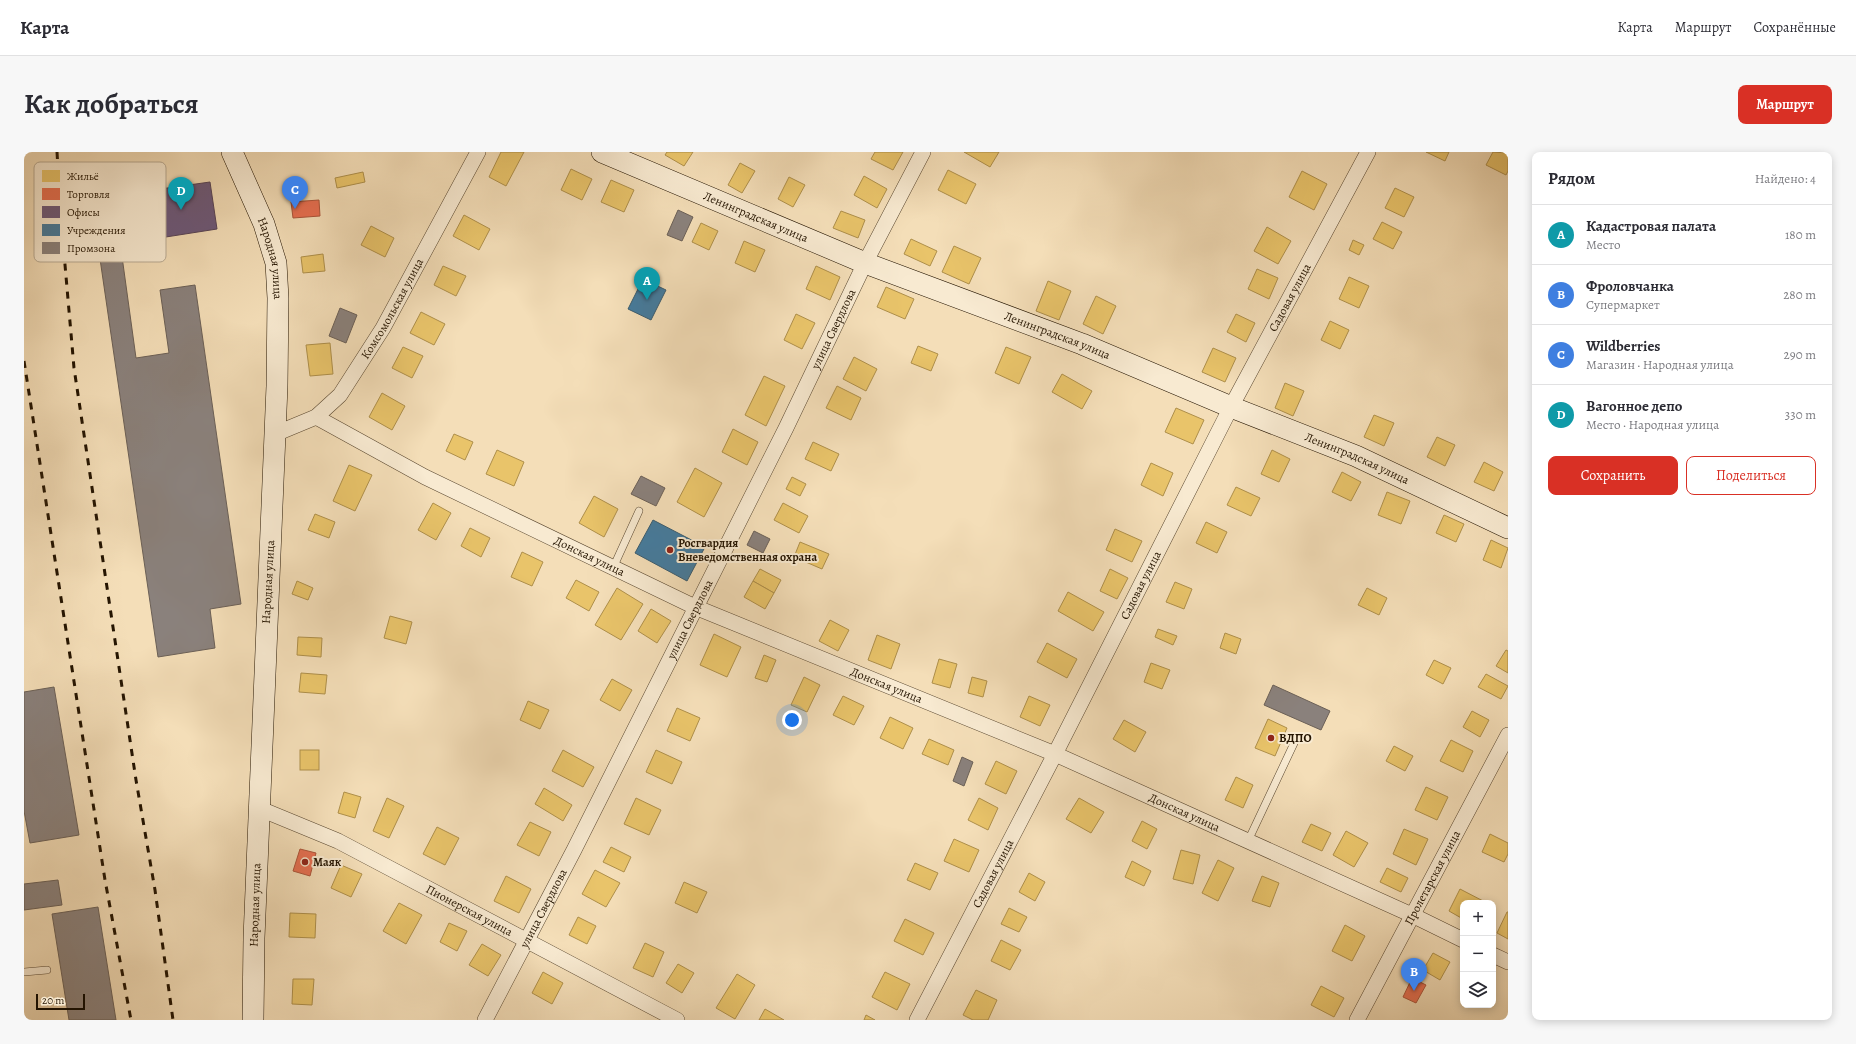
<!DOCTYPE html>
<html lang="ru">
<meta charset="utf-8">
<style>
body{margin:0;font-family:Alegreya,serif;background:#f7f7f7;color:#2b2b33}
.controls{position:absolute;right:12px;bottom:12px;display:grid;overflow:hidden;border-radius:8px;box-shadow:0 2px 10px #0003}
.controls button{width:36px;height:36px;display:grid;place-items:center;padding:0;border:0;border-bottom:1px solid #e1e1e2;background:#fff;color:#2b2b33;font:20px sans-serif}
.scale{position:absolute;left:12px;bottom:10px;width:49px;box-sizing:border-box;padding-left:4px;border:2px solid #241401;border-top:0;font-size:11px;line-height:14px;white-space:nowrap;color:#241401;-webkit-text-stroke:3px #f8ead1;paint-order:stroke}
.you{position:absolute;left:768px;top:568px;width:14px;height:14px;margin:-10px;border:3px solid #fff;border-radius:50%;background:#1a73e8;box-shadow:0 0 0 6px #1a73e833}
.badge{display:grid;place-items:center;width:26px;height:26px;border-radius:50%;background:#d93025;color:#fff;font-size:13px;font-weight:700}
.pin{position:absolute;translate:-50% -33px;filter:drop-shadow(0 1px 2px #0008)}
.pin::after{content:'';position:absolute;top:21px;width:14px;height:12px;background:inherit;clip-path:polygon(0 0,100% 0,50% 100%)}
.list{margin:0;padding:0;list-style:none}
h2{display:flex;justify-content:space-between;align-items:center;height:52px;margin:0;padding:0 16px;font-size:17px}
h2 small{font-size:13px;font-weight:400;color:#7c7c81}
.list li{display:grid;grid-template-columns:26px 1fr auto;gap:12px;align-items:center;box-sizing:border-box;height:60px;padding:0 16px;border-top:1px solid #e1e1e2}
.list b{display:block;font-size:15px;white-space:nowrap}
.list p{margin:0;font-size:13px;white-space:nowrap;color:#7c7c81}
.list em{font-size:13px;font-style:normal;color:#7c7c81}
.actions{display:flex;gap:8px;padding:12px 16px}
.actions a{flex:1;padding:9px 0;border:1px solid #d93025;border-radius:8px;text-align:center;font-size:14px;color:#d93025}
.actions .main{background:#d93025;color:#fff}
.icon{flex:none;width:22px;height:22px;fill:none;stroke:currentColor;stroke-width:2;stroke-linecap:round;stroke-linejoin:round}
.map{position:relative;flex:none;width:1484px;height:868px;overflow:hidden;border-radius:8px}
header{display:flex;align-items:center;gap:24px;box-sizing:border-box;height:56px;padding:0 20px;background:#fff;border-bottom:1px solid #e1e1e2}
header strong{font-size:19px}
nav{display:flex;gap:22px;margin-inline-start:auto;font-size:14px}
.intro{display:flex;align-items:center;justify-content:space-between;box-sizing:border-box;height:96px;padding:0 24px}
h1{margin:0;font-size:28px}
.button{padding:10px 18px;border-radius:8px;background:#d93025;color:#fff;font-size:14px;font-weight:700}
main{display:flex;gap:24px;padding:0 24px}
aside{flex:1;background:#fff;border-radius:8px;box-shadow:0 2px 10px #0003}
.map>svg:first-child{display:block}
.homes{fill:#e9c46a;stroke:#ae8f4a}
.shops{fill:#e76f51;stroke:#ac5439}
.offices{fill:#6d597a;stroke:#574456}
.public{fill:#457b9d;stroke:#3b5c6e}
.industry{fill:#8a817c;stroke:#6b6057}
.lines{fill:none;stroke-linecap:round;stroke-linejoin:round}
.lane-casing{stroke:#58462f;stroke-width:8}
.street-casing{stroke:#58462f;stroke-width:16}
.secondary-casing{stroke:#241401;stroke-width:22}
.lane{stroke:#f8ead1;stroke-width:7}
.street{stroke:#f8ead1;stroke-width:15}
.secondary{stroke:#f8ead1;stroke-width:21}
.rail{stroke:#241401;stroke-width:3;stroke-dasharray:7 7;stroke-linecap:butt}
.poi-dot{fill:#8f2418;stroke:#f8ead1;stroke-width:1.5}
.labels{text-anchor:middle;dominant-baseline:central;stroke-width:4;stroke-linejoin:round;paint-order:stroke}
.street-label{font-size:12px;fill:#241401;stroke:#f8ead1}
.poi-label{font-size:12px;font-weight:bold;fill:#241401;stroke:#f8ead1;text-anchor:start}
.key{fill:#f8ead1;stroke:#b8aa93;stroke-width:1}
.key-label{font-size:11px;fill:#241401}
</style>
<header>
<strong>Карта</strong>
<nav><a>Карта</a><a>Маршрут</a><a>Сохранённые</a></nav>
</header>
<div class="intro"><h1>Как добраться</h1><a class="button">Маршрут</a></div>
<main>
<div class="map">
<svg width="1484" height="868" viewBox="0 0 1484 868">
<rect width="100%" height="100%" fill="#f4deb8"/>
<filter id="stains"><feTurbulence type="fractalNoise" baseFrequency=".005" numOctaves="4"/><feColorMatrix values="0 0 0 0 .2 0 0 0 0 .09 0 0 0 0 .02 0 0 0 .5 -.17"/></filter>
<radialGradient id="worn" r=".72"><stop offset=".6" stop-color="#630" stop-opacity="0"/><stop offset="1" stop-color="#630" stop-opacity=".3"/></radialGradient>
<g class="homes">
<path d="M477 0H500L482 34 465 25Z"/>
<path d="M643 0H669L660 14 641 3Z"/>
<path d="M851 0H879L869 18 847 7Z"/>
<path d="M940 0H975L966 15Z"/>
<path d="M1402 0H1425L1421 9Z"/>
<path d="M1469 0 1484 1V19L1482 23 1462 13Z"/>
<path d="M716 11 731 19 718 41 704 33Z"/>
<path d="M547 17 568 27 558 48 537 38Z"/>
<path d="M924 18 952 32 942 52 914 38Z"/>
<path d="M1278 19 1303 32 1290 58 1265 45Z"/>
<path d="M339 20 341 30 313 36 311 26Z"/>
<path d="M840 24 863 37 853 56 830 43Z"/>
<path d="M765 25 781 33 769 55 754 47Z"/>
<path d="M587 28 610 38 600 60 577 50Z"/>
<path d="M1371 36 1390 45 1380 65 1361 56Z"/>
<path d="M817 59 841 68 834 86 809 76Z"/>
<path d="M440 63 466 77 455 98 429 84Z"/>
<path d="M1358 70 1378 80 1369 97 1349 87Z"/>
<path d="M677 71 694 79 685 98 668 90Z"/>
<path d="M347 74 370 86 361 105 337 93Z"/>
<path d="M1243 75 1267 89 1254 112 1230 99Z"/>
<path d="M887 87 913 99 906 114 880 102Z"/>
<path d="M1329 88 1340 93 1335 103 1325 98Z"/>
<path d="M720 89 741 98 731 120 711 111Z"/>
<path d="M930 94 957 106 945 132 918 120Z"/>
<path d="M299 102 301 119 279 121 277 105Z"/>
<path d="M419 114 442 124 432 144 410 133Z"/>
<path d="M792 114 816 125 806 148 782 137Z"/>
<path d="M1233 117 1254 126 1245 147 1224 137Z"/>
<path d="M1325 125 1345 134 1335 156 1315 147Z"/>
<path d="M1024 129 1047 139 1035 168 1012 159Z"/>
<path d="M862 135 890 147 881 167 853 155Z"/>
<path d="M1072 144 1092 154 1079 182 1059 172Z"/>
<path d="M397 160 421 172 410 193 386 181Z"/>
<path d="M772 162 791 171 778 197 760 188Z"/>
<path d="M1212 162 1231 171 1222 190 1203 180Z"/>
<path d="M1306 169 1325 178 1316 197 1297 188Z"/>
<path d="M306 191 309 222 286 224 282 193Z"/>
<path d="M894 194 914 202 907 219 887 211Z"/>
<path d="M379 195 399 204 388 226 368 216Z"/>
<path d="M982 195 1007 205 995 232 971 221Z"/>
<path d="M1189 196 1212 206 1201 230 1178 220Z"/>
<path d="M830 205 853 217 842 239 819 227Z"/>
<path d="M1038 222 1068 239 1058 257 1028 240Z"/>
<path d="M740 224 761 234 742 274 721 263Z"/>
<path d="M1261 231 1280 239 1269 264 1251 256Z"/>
<path d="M813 234 837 246 827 268 802 256Z"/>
<path d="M358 241 381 254 368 278 345 265Z"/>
<path d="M1152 256 1180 268 1169 292 1141 280Z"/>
<path d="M1350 263 1370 271 1360 294 1340 285Z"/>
<path d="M709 277 734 290 723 313 698 300Z"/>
<path d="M430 282 449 290 441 308 422 299Z"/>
<path d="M1413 285 1431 293 1421 314 1403 305Z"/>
<path d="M789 290 815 302 807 319 781 307Z"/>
<path d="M473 298 500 310 490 334 462 322Z"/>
<path d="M1248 298 1266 307 1255 330 1237 322Z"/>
<path d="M1460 310 1479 320 1470 339 1450 330Z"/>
<path d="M1127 311 1149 321 1139 344 1117 333Z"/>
<path d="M325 313 348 323 331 359 309 349Z"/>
<path d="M671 316 698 331 680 365 653 350Z"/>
<path d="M1318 320 1337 330 1327 349 1308 340Z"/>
<path d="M768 325 782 332 776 344 762 337Z"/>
<path d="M1212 335 1236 346 1227 364 1203 353Z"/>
<path d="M1363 340 1386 349 1377 372 1354 363Z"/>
<path d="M570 344 594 357 580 385 555 371Z"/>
<path d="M409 351 427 361 412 388 394 378Z"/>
<path d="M759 351 784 364 775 381 750 368Z"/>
<path d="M291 362 311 370 305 386 284 378Z"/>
<path d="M1420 363 1440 372 1432 390 1412 381Z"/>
<path d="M1182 370 1203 380 1193 401 1172 391Z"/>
<path d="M446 376 466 386 457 405 437 394Z"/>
<path d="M1091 377 1118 389 1108 410 1082 398Z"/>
<path d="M1467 388 1484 396 1477 416 1459 408Z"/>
<path d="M776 390 805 402 798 417 770 405Z"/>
<path d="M498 400 519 410 508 434 487 425Z"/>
<path d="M736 417 757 428 750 441 729 429Z"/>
<path d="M1086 417 1104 426 1093 447 1076 439Z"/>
<path d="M552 428 575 440 565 459 542 446Z"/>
<path d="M273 429 289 436 284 448 268 442Z"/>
<path d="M729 429 750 441 741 457 720 445Z"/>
<path d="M1151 430 1168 437 1160 457 1142 450Z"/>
<path d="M593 436 619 452 597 488 571 473Z"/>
<path d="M1343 436 1363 446 1355 463 1334 453Z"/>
<path d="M1044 440 1080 460 1069 479 1034 459Z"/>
<path d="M627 457 647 469 633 491 614 479Z"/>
<path d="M366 464 388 470 382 492 360 486Z"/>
<path d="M806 468 825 478 814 499 795 489Z"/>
<path d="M1134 477 1153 484 1149 493 1131 485Z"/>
<path d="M1201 481 1217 487 1212 502 1196 496Z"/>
<path d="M690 482 717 495 703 525 676 513Z"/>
<path d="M853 483 876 492 867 517 844 508Z"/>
<path d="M274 485 298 486 297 505 273 503Z"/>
<path d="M1023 491 1053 507 1043 526 1013 510Z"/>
<path d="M1482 498 1484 499V521L1472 514Z"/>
<path d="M740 503 752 508 743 530 731 526Z"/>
<path d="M915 507 933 512 926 536 908 531Z"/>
<path d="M1410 508 1427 516 1419 532 1402 523Z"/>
<path d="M1127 511 1146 518 1138 537 1120 530Z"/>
<path d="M277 521 303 523 301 542 275 540Z"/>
<path d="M1462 522 1484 534 1477 547 1454 535Z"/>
<path d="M780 525 796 533 783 560 767 553Z"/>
<path d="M948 525 963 529 959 545 944 541Z"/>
<path d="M588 527 608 538 596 559 576 548Z"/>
<path d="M819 544 840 554 830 573 809 563Z"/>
<path d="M1005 544 1026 553 1016 574 996 565Z"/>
<path d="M504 549 525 558 516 577 496 568Z"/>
<path d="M653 556 676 566 666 589 643 579Z"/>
<path d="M1448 559 1465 568 1456 585 1439 575Z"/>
<path d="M866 565 889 576 879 597 856 586Z"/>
<path d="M1244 567 1263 576 1251 604 1231 596Z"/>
<path d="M1100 568 1122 580 1111 600 1089 587Z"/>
<path d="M905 587 930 598 924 613 898 602Z"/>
<path d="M1427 588 1449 599 1439 620 1416 609Z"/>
<path d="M1370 594 1389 604 1381 619 1362 609Z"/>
<rect x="276" y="598" width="19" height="20"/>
<path d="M539 598 570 615 559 635 528 619Z"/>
<path d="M632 598 658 610 648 632 622 620Z"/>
<path d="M972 609 993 619 982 642 961 632Z"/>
<path d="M1212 625 1229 633 1219 656 1201 648Z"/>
<path d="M1402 635 1424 645 1413 668 1391 658Z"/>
<path d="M520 636 548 653 539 669 511 652Z"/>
<path d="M320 640 337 645 331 666 314 661Z"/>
<path d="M363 646 380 654 365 686 349 679Z"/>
<path d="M612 646 637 658 625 683 600 672Z"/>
<path d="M955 646 974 656 964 678 944 668Z"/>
<path d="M1055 646 1080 660 1067 681 1042 667Z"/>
<path d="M1118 669 1133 677 1123 697 1108 689Z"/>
<path d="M506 670 527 680 515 704 493 693Z"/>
<path d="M1287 672 1307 681 1298 699 1278 690Z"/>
<path d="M413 675 435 686 421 713 399 702Z"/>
<path d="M1380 677 1404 687 1392 713 1369 702Z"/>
<path d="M1322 679 1344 691 1330 715 1309 703Z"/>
<path d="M1466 682 1484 691V702L1480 710 1458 700Z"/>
<path d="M930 687 955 698 945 720 920 709Z"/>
<path d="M587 695 607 705 600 720 579 710Z"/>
<path d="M1157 698 1176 703 1169 732 1149 727Z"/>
<path d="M1194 708 1210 716 1194 749 1178 741Z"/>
<path d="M1108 709 1127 719 1120 734 1101 725Z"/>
<path d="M891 711 914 721 906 738 883 728Z"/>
<path d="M317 713 338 722 327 745 307 736Z"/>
<path d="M1363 716 1384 726 1377 740 1356 730Z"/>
<path d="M571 718 596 731 582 755 558 742Z"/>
<path d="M1005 721 1021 730 1011 749 995 740Z"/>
<path d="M482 724 507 737 495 761 470 749Z"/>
<path d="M1238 724 1255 731 1246 755 1228 749Z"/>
<path d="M660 730 683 740 673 761 651 751Z"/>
<path d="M1436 737 1463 751H1439V767L1425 759Z"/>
<path d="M375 751 398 763 382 792 359 779Z"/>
<path d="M985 756 1003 765 995 780 977 772Z"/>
<path d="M1483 760H1484V787L1473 781Z"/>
<path d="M266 761 292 762 291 786 265 785Z"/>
<path d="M554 765 572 774 563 792 545 783Z"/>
<path d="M881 767 910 781 899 803 870 789Z"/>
<path d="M425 771 443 779 433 799 416 790Z"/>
<path d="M1321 773 1341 784 1328 809 1308 799Z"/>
<path d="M977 788 997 798 986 818 967 809Z"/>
<path d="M621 791 640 800 629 825 609 816Z"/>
<path d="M458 792 477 803 464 824 445 813Z"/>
<path d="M1409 801 1426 810 1416 828 1399 818Z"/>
<path d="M654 812 670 821 658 841 642 831Z"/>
<path d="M519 820 539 831 528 852 508 841Z"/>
<path d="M861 820 886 832 873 858 848 845Z"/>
<path d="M713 822 731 833 711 867 692 856Z"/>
<path d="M269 827H290L288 853 268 852Z"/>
<path d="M1297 834 1320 846 1310 865 1287 853Z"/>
<path d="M952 838 973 848 964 868H949L939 863Z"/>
<path d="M741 857 760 868H735Z"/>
<path d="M842 863 851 868H840Z"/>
</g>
<g class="shops">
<path d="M295 48 296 64 269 66 267 50Z"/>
<path d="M276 697 292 701 286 724 269 719Z"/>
<path d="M1388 826 1402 833 1392 851 1379 845Z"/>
</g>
<path class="offices" d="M186 30 193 77 129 87 122 39Z"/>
<g class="public">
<path d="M619 127 642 138 627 168 604 157Z"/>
<path d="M629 368 681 395 663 429 611 401Z"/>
</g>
<g class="industry">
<path d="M654 58 669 65 658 89 643 83Z"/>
<path d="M96 90 112 206 145 201 136 138 171 133 217 452 186 457 191 496 134 505 74 93Z"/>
<path d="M316 156 333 163 322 191 305 184Z"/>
<path d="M617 324 641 336 632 354 607 342Z"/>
<path d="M730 379 746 387 739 401 723 393Z"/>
<path d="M1249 533 1306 559 1297 578 1240 553Z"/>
<path d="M30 535 55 683 6 691 0 659V540Z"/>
<path d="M938 605 949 610 940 634 929 629Z"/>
<path d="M34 728 38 753 0 758V732Z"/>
<path d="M74 755 92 868H45L28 762Z"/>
</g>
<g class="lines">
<g class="lane-casing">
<g id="lane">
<path d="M589 416 615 359"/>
<path d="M1224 689 1272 587"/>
<path d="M0 820 23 818"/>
</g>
</g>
<g class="street-casing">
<g id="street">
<path id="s1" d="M292 265 401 325 671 455 1031 602 1388 763 1439 788"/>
<path id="s2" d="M251 282 292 265 316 243 359 176 454 0"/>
<path id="s3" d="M234 656 314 689 653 868"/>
<path d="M1469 803 1484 810"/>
<path id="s4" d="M461 868 550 698 762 276 841 111 899 0"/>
<path id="s5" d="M893 868 1031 602 1207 255 1344 0"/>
<path id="s6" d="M1333 868 1484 583"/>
</g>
</g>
<g class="secondary-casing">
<g id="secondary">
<path id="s7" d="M208 0 240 72 252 111 254 146 253 234 230 786 229 868"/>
<path id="s8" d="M578 0 841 111 1058 192 1207 255 1332 304 1484 376"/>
</g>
</g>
<use href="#lane" class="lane"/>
<use href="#street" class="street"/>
<use href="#secondary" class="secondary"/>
<g class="rail">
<path d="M33 0 37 67 50 216 112 628 131 738 149 868"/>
<path d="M0 209 81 728 107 868"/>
</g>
</g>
<g class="poi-dot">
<circle cx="646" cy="398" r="4"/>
<circle cx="1247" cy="586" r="4"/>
<circle cx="281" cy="710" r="4"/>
</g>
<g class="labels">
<g class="street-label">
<text stroke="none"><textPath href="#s8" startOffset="167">Ленинградская улица</textPath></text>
<text stroke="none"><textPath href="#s7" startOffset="114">Народная улица</textPath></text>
<text stroke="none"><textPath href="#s5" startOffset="813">Садовая улица</textPath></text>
<text stroke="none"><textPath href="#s2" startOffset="178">Комсомольская улица</textPath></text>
<text stroke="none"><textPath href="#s4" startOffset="774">улица Свердлова</textPath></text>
<text stroke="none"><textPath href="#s8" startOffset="491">Ленинградская улица</textPath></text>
<text stroke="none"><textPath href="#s8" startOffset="815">Ленинградская улица</textPath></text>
<text stroke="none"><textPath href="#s1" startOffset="307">Донская улица</textPath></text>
<text transform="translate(244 430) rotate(-87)">Народная улица</text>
<text stroke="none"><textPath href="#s5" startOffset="489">Садовая улица</textPath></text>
<text stroke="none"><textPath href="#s4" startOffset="450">улица Свердлова</textPath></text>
<text stroke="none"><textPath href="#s1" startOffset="631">Донская улица</textPath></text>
<text stroke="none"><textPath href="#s1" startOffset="955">Донская улица</textPath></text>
<text stroke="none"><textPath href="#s5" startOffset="165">Садовая улица</textPath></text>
<text stroke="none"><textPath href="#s6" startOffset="161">Пролетарская улица</textPath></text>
<text transform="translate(231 753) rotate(-88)">Народная улица</text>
<text stroke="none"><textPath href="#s4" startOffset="126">улица Свердлова</textPath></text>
<text stroke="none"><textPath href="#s3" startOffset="235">Пионерская улица</textPath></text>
</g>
<g class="poi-label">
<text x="654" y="391">Росгвардия<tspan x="654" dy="14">Вневедомственная охрана</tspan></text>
<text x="1255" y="586">ВДПО</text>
<text x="289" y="710">Маяк</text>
</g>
</g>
<rect x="10" y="10" width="132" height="100" rx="6" class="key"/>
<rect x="18" y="18" width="18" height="12" fill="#e9c46a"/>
<rect x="18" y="36" width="18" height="12" fill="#e76f51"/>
<rect x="18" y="54" width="18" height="12" fill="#6d597a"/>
<rect x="18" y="72" width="18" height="12" fill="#457b9d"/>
<rect x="18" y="90" width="18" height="12" fill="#8a817c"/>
<g class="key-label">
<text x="43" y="28">Жильё</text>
<text x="43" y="46">Торговля</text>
<text x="43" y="64">Офисы</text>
<text x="43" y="82">Учреждения</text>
<text x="43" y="100">Промзона</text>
</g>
<rect width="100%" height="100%" filter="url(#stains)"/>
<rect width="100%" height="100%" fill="url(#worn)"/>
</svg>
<div class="controls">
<button>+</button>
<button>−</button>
<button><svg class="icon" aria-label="layers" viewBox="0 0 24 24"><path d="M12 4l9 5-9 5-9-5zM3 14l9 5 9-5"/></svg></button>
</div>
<div class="scale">20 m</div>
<div class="you"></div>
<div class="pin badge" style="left:623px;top:148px;background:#0f9aa8">A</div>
<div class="pin badge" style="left:1390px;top:839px;background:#3f7fe0">B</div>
<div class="pin badge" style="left:271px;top:57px;background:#3f7fe0">C</div>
<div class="pin badge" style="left:157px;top:58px;background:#0f9aa8">D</div>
</div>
<aside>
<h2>Рядом<small>Найдено: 4</small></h2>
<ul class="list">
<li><span class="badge" style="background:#0f9aa8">A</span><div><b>Кадастровая палата</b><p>Место</p></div><em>180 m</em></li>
<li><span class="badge" style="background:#3f7fe0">B</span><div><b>Фроловчанка</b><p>Супермаркет</p></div><em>280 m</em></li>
<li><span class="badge" style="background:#3f7fe0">C</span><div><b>Wildberries</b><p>Магазин · Народная улица</p></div><em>290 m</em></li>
<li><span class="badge" style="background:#0f9aa8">D</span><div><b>Вагонное депо</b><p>Место · Народная улица</p></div><em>330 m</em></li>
</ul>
<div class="actions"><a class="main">Сохранить</a><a>Поделиться</a></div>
</aside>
</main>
